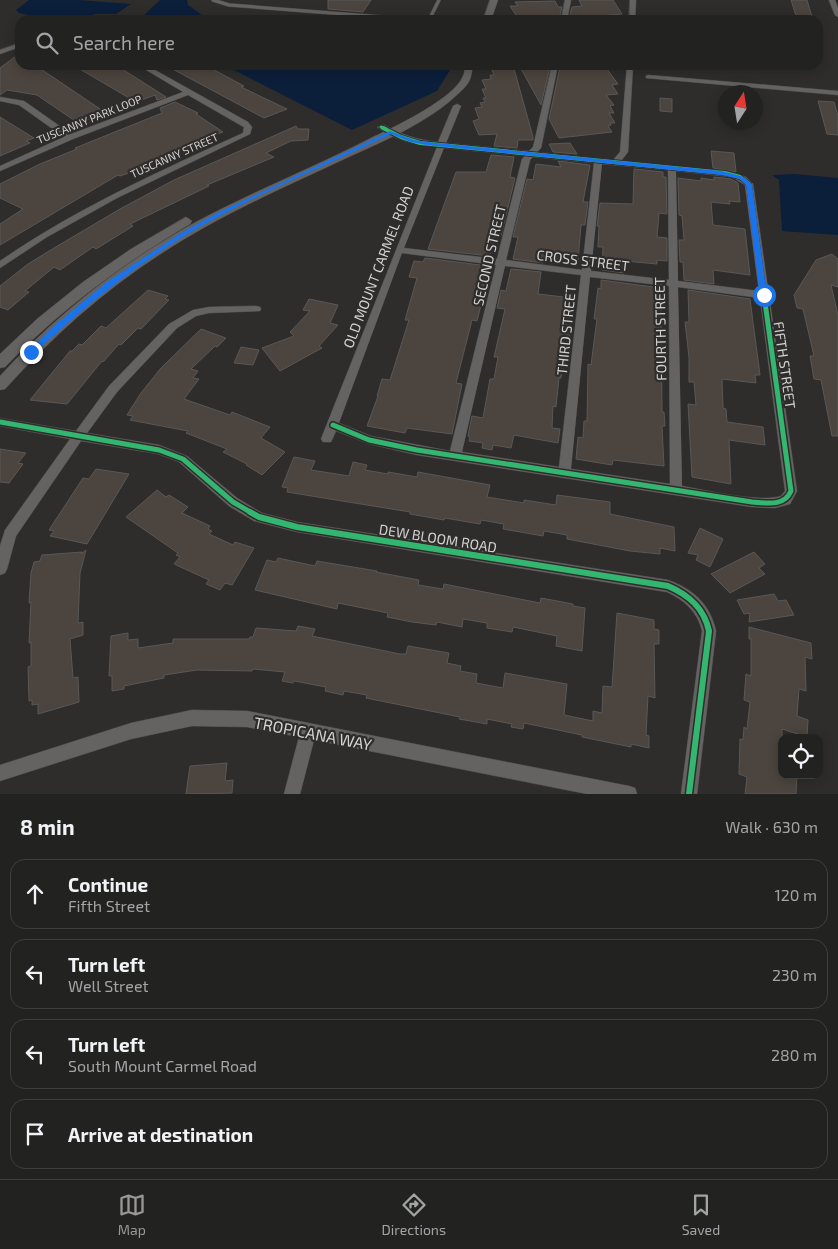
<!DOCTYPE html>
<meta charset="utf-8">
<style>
body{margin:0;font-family:"Exo 2",sans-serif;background:#2e2f2e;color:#f1f3f6}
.controls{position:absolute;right:15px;bottom:15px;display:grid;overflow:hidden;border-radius:10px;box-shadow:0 2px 12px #0003}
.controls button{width:45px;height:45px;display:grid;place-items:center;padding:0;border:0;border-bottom:1px solid #3f3f3f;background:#222221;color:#f1f3f6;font:25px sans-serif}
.compass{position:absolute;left:718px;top:85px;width:45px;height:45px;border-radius:50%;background:#222221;box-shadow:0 2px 12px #0003;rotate:12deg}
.stop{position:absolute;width:15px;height:15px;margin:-11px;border:4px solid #1a73e8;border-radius:50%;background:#fff}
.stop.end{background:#1a73e8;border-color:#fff;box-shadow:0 1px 5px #0008}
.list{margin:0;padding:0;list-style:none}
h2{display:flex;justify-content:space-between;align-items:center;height:65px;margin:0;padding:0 20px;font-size:21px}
h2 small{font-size:16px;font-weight:400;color:#a2a4a5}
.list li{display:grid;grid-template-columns:32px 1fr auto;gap:15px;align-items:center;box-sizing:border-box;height:70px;margin:0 10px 10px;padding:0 10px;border:1px solid #3f3f3f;border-radius:15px}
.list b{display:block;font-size:19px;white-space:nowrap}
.list p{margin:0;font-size:16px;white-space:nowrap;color:#a2a4a5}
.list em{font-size:16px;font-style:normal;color:#a2a4a5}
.icon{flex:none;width:28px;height:28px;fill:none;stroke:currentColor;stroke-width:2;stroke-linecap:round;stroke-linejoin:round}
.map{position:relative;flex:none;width:838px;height:794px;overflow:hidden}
.search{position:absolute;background:#222221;box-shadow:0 2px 12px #0003;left:15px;right:15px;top:15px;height:55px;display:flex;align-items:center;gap:12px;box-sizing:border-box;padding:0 18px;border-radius:15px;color:#a2a4a5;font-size:19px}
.sheet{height:385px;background:#222221}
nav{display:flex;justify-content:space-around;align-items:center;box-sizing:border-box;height:70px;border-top:1px solid #3f3f3f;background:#222221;font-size:14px;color:#a2a4a5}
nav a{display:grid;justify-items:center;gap:2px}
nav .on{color:#9a9897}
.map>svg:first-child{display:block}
.water{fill:#0b1e3a}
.building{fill:#4c443e;stroke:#595857}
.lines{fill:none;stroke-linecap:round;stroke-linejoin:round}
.service-casing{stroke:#4c4b4a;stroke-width:4}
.minor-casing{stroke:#4c4b4a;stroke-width:1}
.tertiary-casing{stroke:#4c4b4a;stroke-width:1}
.service{stroke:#646362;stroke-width:3}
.minor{fill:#646362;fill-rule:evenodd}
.tertiary{fill:#646362;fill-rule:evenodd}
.cycleway-far3-casing{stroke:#2f2d2b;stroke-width:5}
.cycleway-far2-casing{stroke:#2f2d2b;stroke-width:6}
.cycleway-far1-casing{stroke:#2f2d2b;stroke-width:8}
.cycleway-casing{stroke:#2f2d2b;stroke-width:9}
.cycleway-far3{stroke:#33b770;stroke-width:3}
.cycleway-far2{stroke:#33b770;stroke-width:4}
.cycleway-far1{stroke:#33b770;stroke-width:5}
.cycleway{stroke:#33b770;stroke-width:6}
.route{fill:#1a73e8}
.labels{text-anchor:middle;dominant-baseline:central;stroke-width:4.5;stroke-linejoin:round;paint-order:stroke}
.far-street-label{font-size:11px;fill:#d4d2d1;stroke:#2f2d2b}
.street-label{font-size:14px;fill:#d4d2d1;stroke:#2f2d2b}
.near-street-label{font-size:16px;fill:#d4d2d1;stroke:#2f2d2b}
</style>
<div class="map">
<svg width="838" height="794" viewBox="0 0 838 794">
<rect width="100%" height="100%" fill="#2e2d2c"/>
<g class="water">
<path d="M29 0H78L131 4 116 14H95L82 19 29 15 19 13 16 10Z"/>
<path d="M160 0H187L188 5 202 15 201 17 198 20H161L142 17Z"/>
<path d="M224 65H453L437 91 352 130Z"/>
<path d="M795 174 838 178V235L782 231 779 180 772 175Z"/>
</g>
<g class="building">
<path d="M328 0H371L363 12 328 9Z"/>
<path d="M579 0H613L622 14 587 17 589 20 569 18 572 7 582 6Z"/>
<path d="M791 0H807L813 20 797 19Z"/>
<path d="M555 1 558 7H562L559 19 519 20 510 6H518L515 2Z"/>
<path d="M20 53V65H35L106 113 78 123 37 95 7 90 0 95V68Z"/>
<path d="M73 65H113L119 67 166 97 157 100 155 95 136 102Z"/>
<path d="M165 65H205L244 86 241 87 287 109 264 118Z"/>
<path d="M490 65H513L533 137V140H518L517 148 494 146 497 134 479 135 473 121 479 119 475 108 482 107 480 103 485 102 483 98H486L482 89H486L482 80 491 79 490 75H494Z"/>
<path d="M519 65H545L546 68 550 67 541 105Z"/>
<path d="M604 65 618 84 612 85 618 94 606 95 614 105 610 106 614 113H609L615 123H610L611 125 608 126 612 132 559 138 549 119 560 67Z"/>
<path d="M660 98 672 99V112L660 111Z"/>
<path d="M818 101 834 102 838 116V135L827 134Z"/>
<path d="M175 102 198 113 196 114 223 132 189 145 137 170 120 176 118 175 0 245V224L23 209 0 198V184L40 164 77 149 75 148 162 113 160 108Z"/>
<path d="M0 117 34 138 26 141 30 143 0 156Z"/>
<path d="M296 126 298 129H309L308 140 291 141 266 153 274 157 207 185 209 186 130 224 133 226 96 249 93 247 60 270 54 267 25 291 29 292 8 310 0 307V286L28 264 54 248 120 209 174 180Z"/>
<path d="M570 143 577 154 553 152 549 144Z"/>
<path d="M711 151 734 153 736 172 713 168Z"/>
<path d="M491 155 514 157 510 177 515 178 501 236 495 235 490 256 428 249 456 172H486Z"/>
<path d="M558 161 590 165 583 202H588L585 225H581L578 261 544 257 543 263 513 259 518 237H513L527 179 533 180 536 164 561 167Z"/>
<path d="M634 169 663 172V177H666L667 214 659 213 657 237 667 238V261L657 260V264L625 261 624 273 602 270 603 247H598L599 226H597L600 203 633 204Z"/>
<path d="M714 177 731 179 738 183 740 202 729 201 730 204 711 202 713 225 745 229 750 275 713 270 714 284 684 280 683 262H680L679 240H684L682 216 679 215 678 178 701 181V178L714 180Z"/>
<path d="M832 254 838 259V287L831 285 838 315V436H832L821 380 814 379 810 356H814L803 309 797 308 794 295 816 260Z"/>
<path d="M425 258 488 266 483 288 488 289 484 306 481 305 477 321 472 320 456 383 462 384 452 434 407 428 405 433 367 426 378 396H377L382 379 390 380 409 320H405L417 278 409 277 414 261 423 262Z"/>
<path d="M511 269 541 272 538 294 572 298 569 345 568 352H566L565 357 563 356 561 378H559L556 407 553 406 552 428 560 429 558 443 514 435 511 448 493 445 492 450 482 448 483 443 469 441 470 437 468 436 472 416 483 418 490 379H494L498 357H494L505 309 497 308 501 290 506 291Z"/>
<path d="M601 280 661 288 662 412H664L665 426H662L664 466 613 460 612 465 576 459 578 437 583 438 584 421H587L588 364 591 365 597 319H594L598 288 601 289Z"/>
<path d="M148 290 168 296 165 299 169 300 141 329 138 328 121 345 119 344 103 362 102 361 67 404 30 400 70 351H72L79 344 82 345 101 326 106 328Z"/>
<path d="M688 290 750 299 760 375H755L756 383 722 379 723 408 726 409 727 422 763 427 765 445 729 440 731 484 692 477 688 404 696 405 694 382H689V357L685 322H689Z"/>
<path d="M309 299 338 305 330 323 338 325 319 346 322 348 280 371 262 348 294 336 290 332 310 311 303 310Z"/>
<path d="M201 329 226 338 217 347 215 346 191 369 198 371 193 378 199 379 184 399 230 415 232 412 270 427 261 438 285 452 262 475 246 465 247 464 223 452 227 449 186 433 188 431 130 420 133 416 127 415 141 393 161 368Z"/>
<path d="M241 347 259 350 253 365 234 363Z"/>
<path d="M0 449 26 453 18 463 23 464 9 483 0 482Z"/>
<path d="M294 457 315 461 311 470 349 476 353 462 367 465 365 470 388 474V472L417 477 418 472 490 485 487 497 524 503V500L556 505 557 495 610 502V514L674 527 675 551 660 548V554L630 551 567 539V535L544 531 543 536 503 529 504 524 481 520 480 524 445 518 444 520 410 514V512L287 492 288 488 282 487Z"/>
<path d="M96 469 129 474 87 544 50 536 54 531 49 530 83 478 89 479Z"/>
<path d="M157 490 166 497 169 495 188 507 182 513 210 526 208 529 212 531 209 534 233 545 235 542 254 548 232 585 225 583 220 590 206 584 209 580 174 564 180 557 176 555 178 553 126 517Z"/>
<path d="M700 528 723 539 710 567 696 560 698 555 688 553Z"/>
<path d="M86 550 80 573 78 623 83 622V635L70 639 73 678 78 677 79 702 38 714V704L32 705V700L29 701 28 667 31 666V642L29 643 31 602 29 603 31 573 34 562 40 561 42 555 82 552 81 554Z"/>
<path d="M754 552 765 564 759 568 765 574 730 593 711 574Z"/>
<path d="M278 558 315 566 317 561 377 571 376 572 419 580 418 585 443 589 444 584 540 603 541 598 573 604V606L585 608 582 651 556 646 557 636 513 627 512 632 487 628V623L463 619 462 627 437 622 436 625 412 622 387 617 388 613 338 603 337 609 255 590 267 560 276 562Z"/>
<path d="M774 594 778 601 786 600 794 615 749 622 750 613 744 614 737 600Z"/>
<path d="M617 613 654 620V629L659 630V644H654L655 698 648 696 646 735 649 736V748L631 744V747L582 737V735L524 723 523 729 511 727 512 724 487 719V724L459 719 460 717 366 698 367 695 344 691 343 695 325 691 326 687 294 681 293 683 282 681 285 672 253 669 252 671 197 670 164 675V678L124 686V689L112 691V676H109L111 636 128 633V640L138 639V648L173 643V639H249L250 637H253L256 628 296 631 298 626 315 629 312 636 400 654H406L408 646 449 653 447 663 461 666 460 671 477 674 476 683 503 688 505 673 567 684 564 715 593 721V711L602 713 603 686 612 687Z"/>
<path d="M749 627 811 643 812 659 805 657 806 691 799 689 797 716 808 720 807 737 782 729V775H797L796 794H745L747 777 739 774 740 739 743 740 744 727 747 729 750 702 744 700 746 674 751 676V639H749Z"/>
<path d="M227 763 225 781 233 780 232 793 186 794 190 766Z"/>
</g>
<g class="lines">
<g class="service-casing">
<g id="service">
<path d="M213 0 229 5 421 20"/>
<path d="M429 20 439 0"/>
</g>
</g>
<g class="minor-casing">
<g id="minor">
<path d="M565 0H571L567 20H561Z"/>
<path d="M630 0H636L635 20H629Z"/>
<path d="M829 0H835L838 8V17L835 15Z"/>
<path d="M20 43V47L0 54V50Z"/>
<path d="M138 65H146L248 122 252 127 250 134 117 198 47 237 0 268V261C77 208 158 172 243 133L244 127 242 126 188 95 73 139 0 171V166L64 137 19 105 0 101V97L24 101 71 134 183 92Z"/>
<path d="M552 65H558L541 148 537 152 613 160 620 152 627 65H633L628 152 621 161 732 172 746 177 753 184 797 491 790 504 775 508 752 507 417 455 369 444 336 431 331 442H323L321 439 437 147C416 145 393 140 377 127L384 125C402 135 418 140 438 142L453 106 457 104 461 106 446 143 529 151 533 147ZM444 148 525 156 522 159 497 259 404 248ZM533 157 594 163 582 270 506 260 530 160ZM602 164 668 170 669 280 591 271ZM676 171 732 177 745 185 759 291 678 281ZM402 253 496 265 450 451 371 436 339 423ZM505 266 581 275 559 467 462 452ZM590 277 669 286 670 484 571 469ZM678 287 760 298 785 491 781 496C761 503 705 490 682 486Z"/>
<path d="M648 75 838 91V95L646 78V76Z"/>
<path d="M256 306 260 307 261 309 260 311 209 313 196 316 177 328 117 392 87 433 159 445 187 456 237 498 262 513 297 522 668 580C693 589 710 604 716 631L697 794H681L702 631C698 612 684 600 667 592L297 532 254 521 229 506 179 462 158 454 81 441 16 536 7 569 5 573 0 575V546L5 530 70 439 0 426V418L76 431 109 386 169 324 193 310 209 307Z"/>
<path d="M192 710 247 711 629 786 635 788 637 794H587L314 740 300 794H284L299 737 247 727 192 726 131 739 0 781V765L131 723Z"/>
</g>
</g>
<g class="tertiary-casing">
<g id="tertiary">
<path d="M490 0H498L491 20H483Z"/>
<path d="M465 65H473C471 77 471 82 461 91 429 123 381 142 340 161 280 189 218 216 162 253 103 291 52 337 5 389L0 390V376C57 314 123 262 196 222 254 191 315 167 373 137 395 127 455 98 463 76 465 73 464 69 465 65Z"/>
<path d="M186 217 192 221 190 224C122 264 60 310 5 367L0 368V354L37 319 83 282 131 249Z"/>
</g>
</g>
<use href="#service" class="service"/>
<use href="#minor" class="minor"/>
<use href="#tertiary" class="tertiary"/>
<g class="cycleway-far3-casing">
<path id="cycleway-far3" d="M381 127 386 129"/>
</g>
<g class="cycleway-far2-casing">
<path id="cycleway-far2" d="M383 128 401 137 420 143 725 173 740 177 749 184 764 296"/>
</g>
<g class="cycleway-far1-casing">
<g id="cycleway-far1">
<path d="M0 422 159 450 183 459 233 502 252 513"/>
<path d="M333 425 369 440 417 450 752 502C767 503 784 507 791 491L764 295"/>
</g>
</g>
<g class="cycleway-casing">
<path id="cycleway" d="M250 512 259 517 297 527 668 586C689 595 704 608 709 631L689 794"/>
</g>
<use href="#cycleway-far3" class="cycleway-far3"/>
<use href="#cycleway-far2" class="cycleway-far2"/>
<use href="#cycleway-far1" class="cycleway-far1"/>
<use href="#cycleway" class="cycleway"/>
</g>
<path class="route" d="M390 131 414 140 427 142 721 171 744 177 752 184 767 295 764 297 760 295 746 185 740 179 721 175 427 145 411 142 391 134C323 167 251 196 186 235 131 269 81 309 34 354H29V350L55 325 107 282 181 233 219 212Z"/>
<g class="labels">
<g class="far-street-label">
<text transform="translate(89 119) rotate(-22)">TUSCANNY PARK LOOP</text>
<text transform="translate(174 155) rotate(-24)">TUSCANNY STREET</text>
</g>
<g class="street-label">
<text transform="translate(489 255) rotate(-77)">SECOND STREET</text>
<text transform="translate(583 260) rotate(7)">CROSS STREET</text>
<text transform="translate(378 267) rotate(-69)">OLD MOUNT CARMEL ROAD</text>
<text transform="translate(660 329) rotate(-91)">FOURTH STREET</text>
<text transform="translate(566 330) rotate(-84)">THIRD STREET</text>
<text transform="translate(785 365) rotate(82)">FIFTH STREET</text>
<text transform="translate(438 538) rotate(9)">DEW BLOOM ROAD</text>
</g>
<g class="near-street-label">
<text transform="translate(313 733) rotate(11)">TROPICANA WAY</text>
</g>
</g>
</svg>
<div class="controls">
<button><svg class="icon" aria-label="locate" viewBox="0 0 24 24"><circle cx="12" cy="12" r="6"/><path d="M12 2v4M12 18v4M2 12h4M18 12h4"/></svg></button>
</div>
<svg class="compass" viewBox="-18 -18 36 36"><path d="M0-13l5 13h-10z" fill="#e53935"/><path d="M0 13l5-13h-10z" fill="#a2a4a5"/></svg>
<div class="stop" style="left:764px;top:295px"></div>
<div class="stop end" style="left:31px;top:352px"></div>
<div class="search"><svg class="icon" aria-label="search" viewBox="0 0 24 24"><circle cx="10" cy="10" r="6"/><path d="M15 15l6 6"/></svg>Search here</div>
</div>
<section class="sheet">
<h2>8 min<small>Walk · 630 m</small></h2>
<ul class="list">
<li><svg class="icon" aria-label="ahead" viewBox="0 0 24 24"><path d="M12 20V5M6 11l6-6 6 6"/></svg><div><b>Continue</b><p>Fifth Street</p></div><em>120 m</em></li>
<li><svg class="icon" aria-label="left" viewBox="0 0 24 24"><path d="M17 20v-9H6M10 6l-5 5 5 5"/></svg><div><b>Turn left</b><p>Well Street</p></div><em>230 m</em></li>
<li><svg class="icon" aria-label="left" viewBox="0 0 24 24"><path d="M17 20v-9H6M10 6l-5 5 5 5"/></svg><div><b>Turn left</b><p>South Mount Carmel Road</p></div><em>280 m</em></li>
<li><svg class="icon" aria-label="arrive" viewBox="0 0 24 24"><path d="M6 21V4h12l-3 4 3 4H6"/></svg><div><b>Arrive at destination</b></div></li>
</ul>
</section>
<nav>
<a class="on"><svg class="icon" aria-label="map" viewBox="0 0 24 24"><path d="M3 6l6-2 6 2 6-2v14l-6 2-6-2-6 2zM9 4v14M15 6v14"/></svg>Map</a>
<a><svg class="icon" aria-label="directions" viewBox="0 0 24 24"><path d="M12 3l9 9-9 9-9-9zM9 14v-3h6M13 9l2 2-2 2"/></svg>Directions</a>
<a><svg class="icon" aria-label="saved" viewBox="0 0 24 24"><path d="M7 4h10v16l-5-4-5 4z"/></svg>Saved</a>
</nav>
